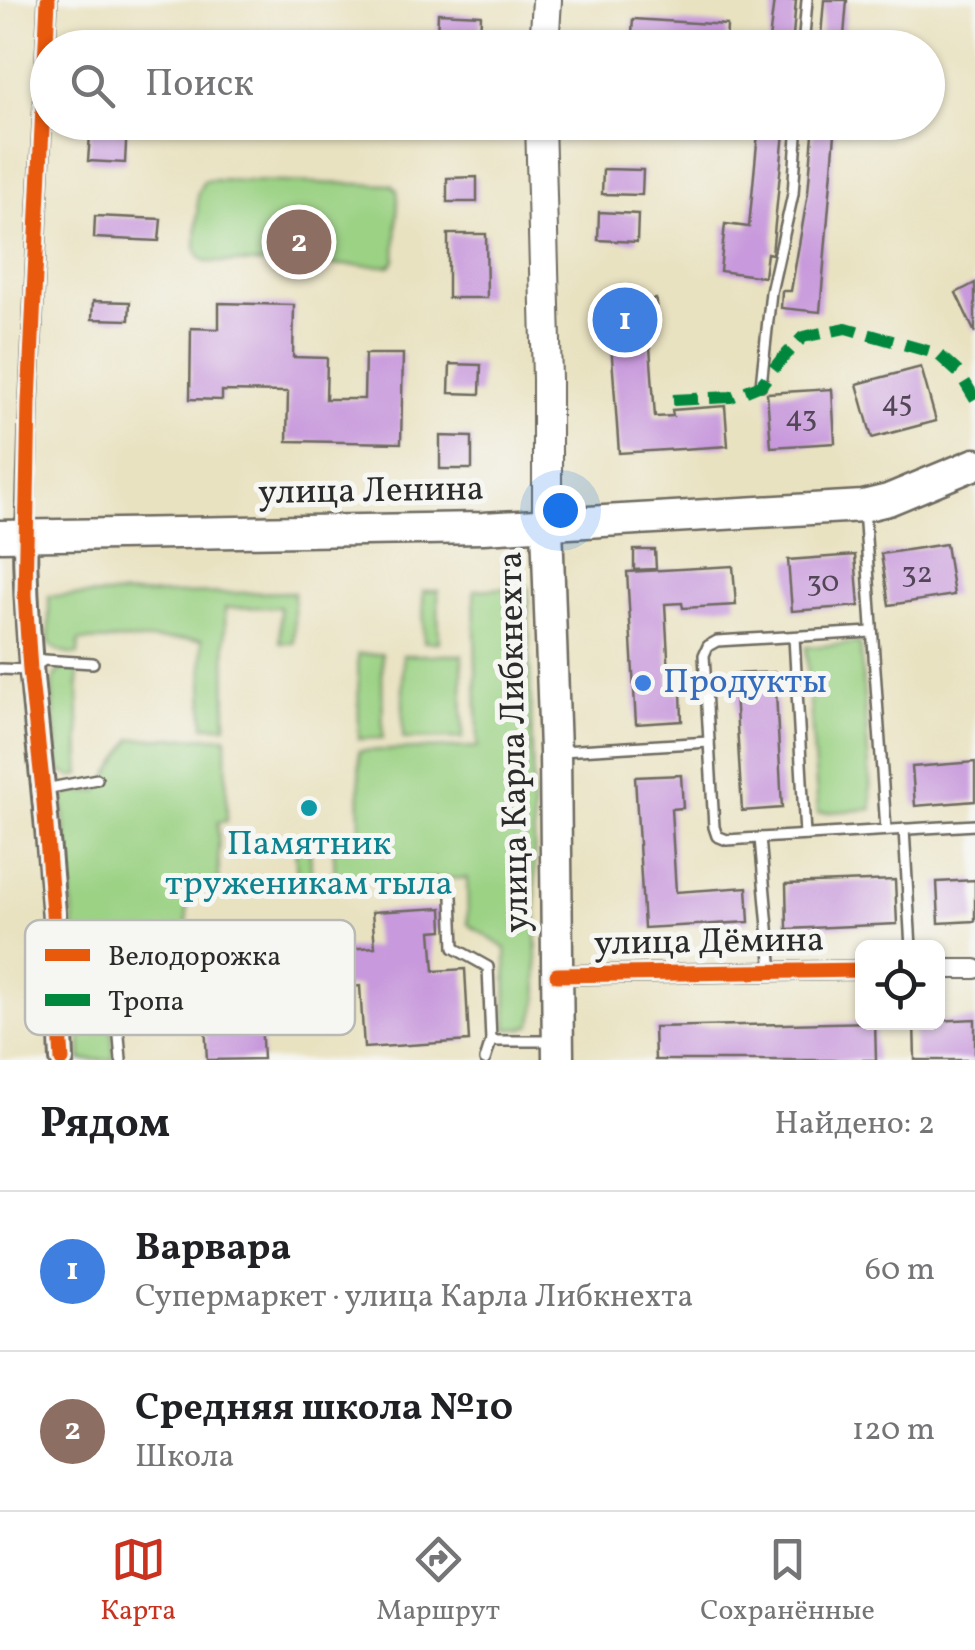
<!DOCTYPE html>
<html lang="ru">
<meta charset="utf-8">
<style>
body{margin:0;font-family:Vollkorn,serif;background:#f2f2f2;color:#202124}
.controls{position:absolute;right:30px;bottom:30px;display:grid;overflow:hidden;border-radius:15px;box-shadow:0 2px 8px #0004}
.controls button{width:90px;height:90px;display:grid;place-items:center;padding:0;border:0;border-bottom:2px solid #e0e0e0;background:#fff;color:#202124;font:50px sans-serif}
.you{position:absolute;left:560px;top:510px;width:35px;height:35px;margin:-25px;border:8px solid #fff;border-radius:50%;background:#1a73e8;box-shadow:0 0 0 15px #1a73e833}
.badge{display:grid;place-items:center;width:65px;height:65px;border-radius:50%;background:#c8321e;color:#fff;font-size:32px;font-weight:700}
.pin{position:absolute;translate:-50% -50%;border:5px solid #fff;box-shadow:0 2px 10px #0006}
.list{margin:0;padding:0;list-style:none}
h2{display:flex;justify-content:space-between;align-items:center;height:130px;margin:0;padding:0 40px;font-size:42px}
h2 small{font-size:32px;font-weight:400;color:#757577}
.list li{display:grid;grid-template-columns:65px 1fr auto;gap:30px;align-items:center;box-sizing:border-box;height:160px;padding:0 40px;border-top:2px solid #e0e0e0}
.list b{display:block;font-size:38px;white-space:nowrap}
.list p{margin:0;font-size:32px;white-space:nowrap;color:#757577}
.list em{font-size:32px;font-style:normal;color:#757577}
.icon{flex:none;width:55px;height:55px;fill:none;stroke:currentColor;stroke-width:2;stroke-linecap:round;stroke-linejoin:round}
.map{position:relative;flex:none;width:975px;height:1060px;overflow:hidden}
.search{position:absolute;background:#fff;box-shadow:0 2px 8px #0004;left:30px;right:30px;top:30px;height:110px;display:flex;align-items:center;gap:25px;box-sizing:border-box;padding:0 35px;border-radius:55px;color:#757577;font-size:38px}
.sheet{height:450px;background:#fff}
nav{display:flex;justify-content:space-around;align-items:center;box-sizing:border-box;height:140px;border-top:2px solid #e0e0e0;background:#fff;font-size:28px;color:#757577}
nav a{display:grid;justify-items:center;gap:5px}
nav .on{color:#c8321e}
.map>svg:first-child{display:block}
.green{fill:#9bd284;stroke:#637e58;stroke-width:2.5}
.building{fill:#c899dc}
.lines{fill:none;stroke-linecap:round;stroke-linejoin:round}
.service-casing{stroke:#6e6b60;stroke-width:14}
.minor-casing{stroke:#6e6b60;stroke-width:22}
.tertiary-casing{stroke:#6e6b60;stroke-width:28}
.secondary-casing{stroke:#6e6b60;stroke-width:32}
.primary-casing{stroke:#6e6b60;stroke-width:35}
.service{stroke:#fff;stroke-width:9}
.minor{stroke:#fff;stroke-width:18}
.tertiary{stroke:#fff;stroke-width:22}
.secondary{stroke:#fff;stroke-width:28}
.primary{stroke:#fff;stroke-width:30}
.quiet{stroke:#00873e;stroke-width:12;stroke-dasharray:25 12;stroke-linecap:butt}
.cycleway-casing{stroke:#f6f6f2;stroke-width:21}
.cycleway{stroke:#e8590c;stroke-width:15}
.shop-dot{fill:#3f7fe0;stroke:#f6f6f2;stroke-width:4}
.culture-dot{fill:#0f9aa8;stroke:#f6f6f2;stroke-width:4}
.labels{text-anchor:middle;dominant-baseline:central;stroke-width:10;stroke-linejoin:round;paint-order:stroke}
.number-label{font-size:30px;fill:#524657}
.street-label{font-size:35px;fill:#2b2b2b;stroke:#f6f6f2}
.shop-label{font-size:35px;fill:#366cbe;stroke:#f6f6f2;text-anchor:start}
.culture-label{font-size:35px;fill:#0d838f;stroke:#f6f6f2}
.key{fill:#f6f6f2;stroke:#b9b9b6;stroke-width:2.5}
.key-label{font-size:28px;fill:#2b2b2b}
</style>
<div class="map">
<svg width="975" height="1060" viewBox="0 0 975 1060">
<rect width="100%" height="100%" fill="#f6f6f2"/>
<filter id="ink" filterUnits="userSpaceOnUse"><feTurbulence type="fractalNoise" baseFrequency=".01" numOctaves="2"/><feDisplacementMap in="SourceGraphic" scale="20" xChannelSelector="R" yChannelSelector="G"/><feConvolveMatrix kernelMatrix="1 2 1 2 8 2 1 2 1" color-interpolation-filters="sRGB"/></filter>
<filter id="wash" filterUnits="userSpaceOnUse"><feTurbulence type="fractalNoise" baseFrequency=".0048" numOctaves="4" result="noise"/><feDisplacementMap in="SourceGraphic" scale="40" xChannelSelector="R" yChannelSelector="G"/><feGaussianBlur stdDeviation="2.25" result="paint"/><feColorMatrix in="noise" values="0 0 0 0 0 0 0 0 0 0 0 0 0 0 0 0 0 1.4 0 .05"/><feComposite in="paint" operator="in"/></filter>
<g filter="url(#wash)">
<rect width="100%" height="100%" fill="#e9e2c1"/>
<g class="green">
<path d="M212 180 392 185 397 190 398 198 395 261 390 266H383L209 262C200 260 198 256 196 247L198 192 204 181Z"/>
<path d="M528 587 538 1000 531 1025 522 1029H507L506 949 468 924 467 878 335 881 333 834 360 832 359 751 478 747 474 590Z"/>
<path d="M423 591H438L439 642H424Z"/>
<path d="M294 592V643H280V607L225 608 226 726H204L202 639 79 641 78 654C66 655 56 652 49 642V596Z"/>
<path d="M860 643 872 809 818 813 806 647Z"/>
<path d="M358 654H382L383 738 359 739Z"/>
<path d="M403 655H462L463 738 403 739Z"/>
<path d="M66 668 78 670 80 775 72 777 62 772 59 765 52 686 56 673Z"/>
<path d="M226 737 227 821 218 822 219 890 187 891V932L104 933 114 1060H81V1009L63 798 71 792 98 791 132 739Z"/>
<path d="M309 835 312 884H297L295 836Z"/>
</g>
<g id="blocks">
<g class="building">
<path d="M774 0H796L792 48H768Z"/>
<path d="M824 0H847L843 48H820Z"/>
<path d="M438 13 481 15 480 40 437 38Z"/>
<path d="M633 19 727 25 726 48H631Z"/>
<path d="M91 122 127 124 125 163 88 161Z"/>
<path d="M759 122H785L772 254 767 253 764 277 720 271 725 224 749 227Z"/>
<path d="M814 122H836L820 312 781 308 782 291H791L808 193Z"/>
<path d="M603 169 643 170 642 195 602 194Z"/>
<path d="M477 177V202H447V178Z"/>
<path d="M599 212 638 214 637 242 598 240Z"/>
<path d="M95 216 161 219 159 241 94 238Z"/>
<path d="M448 234H486L487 298H448Z"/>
<path d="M975 283V333L956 293Z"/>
<path d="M656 299 658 333H649L655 417 673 416 672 410 725 406 728 446 619 453 608 302Z"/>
<path d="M93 301 130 302 129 320 92 319Z"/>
<path d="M219 303 294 305 293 357 327 358 326 399H364L365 354H403L401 443 287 441 288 392 222 391V400L190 399 191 328 219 329Z"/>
<path d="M450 364 481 365 480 394 449 393Z"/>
<path d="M921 367 936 421 872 438 857 384Z"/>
<path d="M832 389 835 443 771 447 767 393Z"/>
<path d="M440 436 472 437V469H440Z"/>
<path d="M946 544 954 595 889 605 881 554Z"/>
<path d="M634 550H655L656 569 634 570Z"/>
<path d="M855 555 859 606 792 611 788 560Z"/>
<path d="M733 566 736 605 683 608 682 603 665 604 670 692 681 691 682 721 636 724 627 572Z"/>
<path d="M775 672 782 808 742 811 734 674Z"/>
<path d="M975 762V801L915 806 912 767Z"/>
<path d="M681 775 683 808 671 809 676 892 747 887 749 922 644 928 635 777Z"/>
<path d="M895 880 897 924 787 929 786 884Z"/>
<path d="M975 880V921L939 923 937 882Z"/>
<path d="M442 908 443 930 431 931 434 971 465 969 469 1041 364 1048 360 986 246 994V1001L260 1000 263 1059 207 1060 204 1005 216 1004 215 996 151 1000 152 1009 123 1011 120 964 201 958 199 934 220 946 221 957 375 947 372 912Z"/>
<path d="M975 1019V1060H915L914 1022Z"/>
<path d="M875 1022 876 1060H655L654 1027Z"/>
</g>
</g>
</g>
<g filter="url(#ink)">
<use href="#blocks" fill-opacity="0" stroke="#6e6b60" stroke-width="2.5"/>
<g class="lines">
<g class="service-casing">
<g id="service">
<path d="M803 48 807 0"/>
<path d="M480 122 537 131"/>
<path d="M761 385 771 292 793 194 798 122"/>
<path d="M864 509 886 830"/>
<path d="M871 632 717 641 708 646 704 655 714 827 717 836 727 840 975 825"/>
<path d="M794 637 805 835"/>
<path d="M0 669 30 670 44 660 93 663"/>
<path d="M562 751 709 742"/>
<path d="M45 789 97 779"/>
<path d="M904 829 911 948"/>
<path d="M760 838 772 972"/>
<path d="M452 897 454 948 488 967 491 1041"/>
<path d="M111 941 121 1060"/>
<path d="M485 1060 491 1041H555"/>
</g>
</g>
<g class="minor-casing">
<g id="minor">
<path d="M25 535 29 402 48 0"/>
<path d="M938 969H975"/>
<path d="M557 975 862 970"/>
</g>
</g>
<g class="tertiary-casing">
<path id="tertiary" d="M25 535C25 620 34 702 43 786 52 877 59 969 62 1060"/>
</g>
<g class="secondary-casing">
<g id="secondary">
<path d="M544 48 547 0"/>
<path d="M540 122 547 379V526"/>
</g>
</g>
<g class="primary-casing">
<g id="primary">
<path d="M547 526 555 751 558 1060"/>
<path d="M0 536 483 528 863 506 888 500 975 464"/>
</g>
</g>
<use href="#service" class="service"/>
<use href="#minor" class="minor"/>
<use href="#tertiary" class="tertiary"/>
<use href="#secondary" class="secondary"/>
<use href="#primary" class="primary"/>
<path class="quiet" d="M673 400 731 397 761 385 780 361 803 337 846 328 938 354 960 374 975 399"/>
<g class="cycleway-casing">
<g id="cycleway">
<path d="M48 0 29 402 25 595 30 670 43 790 53 913 62 1060"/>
<path d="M557 975 862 970"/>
</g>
</g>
<use href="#cycleway" class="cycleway"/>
</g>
</g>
<circle class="shop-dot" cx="643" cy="683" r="10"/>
<circle class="culture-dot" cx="309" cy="808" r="10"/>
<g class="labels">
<g class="number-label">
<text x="897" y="403">45</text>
<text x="801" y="418">43</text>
<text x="917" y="574">32</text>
<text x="823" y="583">30</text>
</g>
<g class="street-label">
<text transform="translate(371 492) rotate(-1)">улица Ленина</text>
<text transform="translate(515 742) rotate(-91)">улица Карла Либкнехта</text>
<text transform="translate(709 943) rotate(-1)">улица Дёмина</text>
</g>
<g class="shop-label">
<text x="663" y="683">Продукты</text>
</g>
<g class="culture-label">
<text x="309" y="845">Памятник<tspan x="309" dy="40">труженикам тыла</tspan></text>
</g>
</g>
<rect x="25" y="920" width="330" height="115" rx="15" class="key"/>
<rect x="45" y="949" width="45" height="12" fill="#e8590c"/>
<rect x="45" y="994" width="45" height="12" fill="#00873e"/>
<g class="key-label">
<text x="108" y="965">Велодорожка</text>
<text x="108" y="1010">Тропа</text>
</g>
</svg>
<div class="controls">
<button><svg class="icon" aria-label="locate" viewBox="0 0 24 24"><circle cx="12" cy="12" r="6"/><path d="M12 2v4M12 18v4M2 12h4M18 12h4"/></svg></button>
</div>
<div class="you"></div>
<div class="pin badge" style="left:625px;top:320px;background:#3f7fe0">1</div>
<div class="pin badge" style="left:299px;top:242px;background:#8d6e63">2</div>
<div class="search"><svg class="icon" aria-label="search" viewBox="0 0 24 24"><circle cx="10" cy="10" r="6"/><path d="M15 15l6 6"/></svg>Поиск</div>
</div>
<section class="sheet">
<h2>Рядом<small>Найдено: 2</small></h2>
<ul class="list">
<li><span class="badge" style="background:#3f7fe0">1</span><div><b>Варвара</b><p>Супермаркет · улица Карла Либкнехта</p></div><em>60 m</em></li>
<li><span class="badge" style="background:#8d6e63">2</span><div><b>Средняя школа №10</b><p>Школа</p></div><em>120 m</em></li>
</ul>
</section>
<nav>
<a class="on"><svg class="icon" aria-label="map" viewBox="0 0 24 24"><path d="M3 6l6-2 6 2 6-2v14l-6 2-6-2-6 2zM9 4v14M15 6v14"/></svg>Карта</a>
<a><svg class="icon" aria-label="directions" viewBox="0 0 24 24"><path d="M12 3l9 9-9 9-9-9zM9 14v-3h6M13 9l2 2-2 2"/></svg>Маршрут</a>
<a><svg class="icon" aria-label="saved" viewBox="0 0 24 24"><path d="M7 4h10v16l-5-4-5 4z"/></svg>Сохранённые</a>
</nav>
